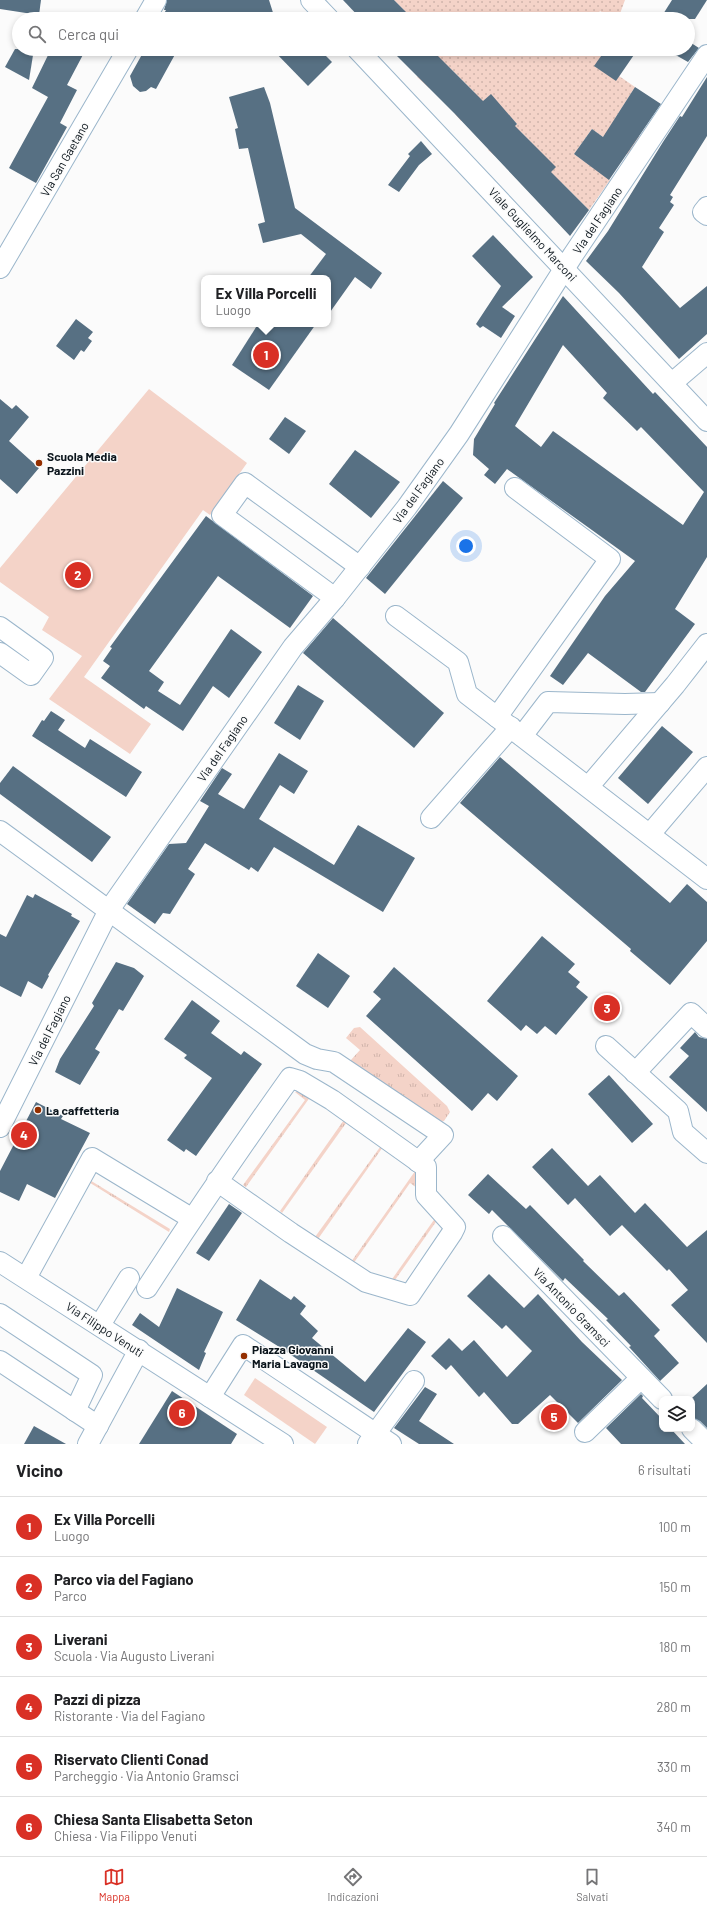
<!DOCTYPE html>
<html lang="it">
<meta charset="utf-8">
<style>
body{margin:0;font-family:Barlow,sans-serif;background:#f6f6f6;color:#202124}
.controls{position:absolute;right:12px;bottom:12px;display:grid;overflow:hidden;border-radius:8px;box-shadow:0 2px 6px #0003}
.controls button{width:36px;height:36px;display:grid;place-items:center;padding:0;border:0;border-bottom:1px solid #e0e0e0;background:#fff;color:#202124;font:20px sans-serif}
.you{position:absolute;left:466px;top:546px;width:14px;height:14px;margin:-10px;border:3px solid #fff;border-radius:50%;background:#1a73e8;box-shadow:0 0 0 6px #1a73e833}
.badge{display:grid;place-items:center;width:26px;height:26px;border-radius:50%;background:#d93025;color:#fff;font-size:13px;font-weight:700}
.pin{position:absolute;translate:-50% -50%;border:2px solid #fff;box-shadow:0 1px 4px #0006}
.popup{position:absolute;left:201px;top:275px;width:130px;height:52px;box-sizing:border-box;display:grid;place-content:center;border-radius:8px;background:#fff;filter:drop-shadow(0 1px 3px #0005);font-size:13px;white-space:nowrap;color:#757577}
.popup b{font-size:15px;color:#202124}
.popup::after{content:'';position:absolute;left:50%;top:100%;margin-left:-8px;border:8px solid transparent;border-top-color:#fff}
.list{margin:0;padding:0;list-style:none}
h2{display:flex;justify-content:space-between;align-items:center;height:52px;margin:0;padding:0 16px;font-size:17px}
h2 small{font-size:13px;font-weight:400;color:#757577}
.list li{display:grid;grid-template-columns:26px 1fr auto;gap:12px;align-items:center;box-sizing:border-box;height:60px;padding:0 16px;border-top:1px solid #e0e0e0}
.list b{display:block;font-size:15px;white-space:nowrap}
.list p{margin:0;font-size:13px;white-space:nowrap;color:#757577}
.list em{font-size:13px;font-style:normal;color:#757577}
.icon{flex:none;width:22px;height:22px;fill:none;stroke:currentColor;stroke-width:2;stroke-linecap:round;stroke-linejoin:round}
.map{position:relative;flex:none;width:707px;height:1444px;overflow:hidden}
.search{position:absolute;background:#fff;box-shadow:0 2px 6px #0003;left:12px;right:12px;top:12px;height:44px;display:flex;align-items:center;gap:10px;box-sizing:border-box;padding:0 14px;border-radius:22px;color:#757577;font-size:15px}
.sheet{height:412px;background:#fff}
nav{display:flex;justify-content:space-around;align-items:center;box-sizing:border-box;height:56px;border-top:1px solid #e0e0e0;background:#fff;font-size:11px;color:#757577}
nav a{display:grid;justify-items:center;gap:2px}
nav .on{color:#d93025}
.map>svg:first-child{display:block}
.grass{fill:url(#grass-tufts)}
.park{fill:#f4d3c8}
.garden{fill:url(#garden-dots)}
.building{fill:#577083;fill-rule:evenodd}
.lines{fill:none;stroke-linecap:round;stroke-linejoin:round}
.minor-casing{stroke:#9bb6cb;stroke-width:22}
.minor{stroke:#fff;stroke-width:20}
.poi-dot{fill:#942f00;stroke:#fbfbfb;stroke-width:1.5}
.labels{text-anchor:middle;dominant-baseline:central;stroke-width:3;stroke-linejoin:round;paint-order:stroke}
.street-label{font-size:12px;fill:#0a141b;stroke:#fbfbfb}
.poi-label{font-size:12px;font-weight:bold;fill:#0a141b;stroke:#fbfbfb;text-anchor:start}
</style>
<div class="map">
<svg width="707" height="1444" viewBox="0 0 707 1444">
<defs>
<pattern id="grass-tufts" width="24" height="20" patternUnits="userSpaceOnUse"><rect width="24" height="20" fill="#f4d3c8"/><path d="M3 7l-1-3M5 7V3M7 7l1-3M15 17l-1-3M17 17v-4M19 17l1-3" fill="none" stroke="#d0b4ab"/></pattern>
<pattern id="garden-dots" width="8" height="8" patternUnits="userSpaceOnUse"><rect width="8" height="8" fill="#f4d3c8"/><path d="M2 2h.1M6 6h.1" fill="none" stroke="#d0b4ab" stroke-width="1.8" stroke-linecap="round"/></pattern>
</defs>
<rect width="100%" height="100%" fill="#fbfbfb"/>
<g class="grass">
<path d="M360 1027 447 1106 450 1112 444 1121 436 1123 350 1061 360 1050 346 1038 354 1028Z"/>
<path d="M310 1090 313 1093 246 1187 243 1185 305 1100 295 1092Z"/>
<path d="M346 1117 349 1119 282 1213 280 1211Z"/>
<path d="M383 1143 385 1144 318 1239 315 1237Z"/>
<path d="M418 1167 420 1190 410 1183 353 1264 351 1262Z"/>
<path d="M88 1179 170 1229 169 1232 87 1181Z"/>
<path d="M436 1217 438 1219 395 1280 390 1282Z"/>
</g>
<g class="park">
<path d="M149 389 247 463 210 515 203 510 84 677 151 724 130 754 49 699 82 656 42 630 49 617 0 582V568Z"/>
<path d="M255 1378 327 1427 315 1444 244 1395Z"/>
</g>
<g class="garden">
<path d="M394 0H625L618 19H613L600 11 594 19H426L422 15 417 19H396L404 10Z"/>
<path d="M445 49H591L602 56 616 80 619 76 635 87 614 120 640 137 628 155 592 129 574 154 610 180 589 210 562 183 530 192 555 167 521 132 495 156 488 150 517 124 490 95 461 121 455 114 475 93 450 68 429 88 417 77Z"/>
</g>
<g class="building">
<path d="M0 0H41L39 15 0 9Z"/>
<path d="M167 0H269L275 19H241L198 14 195 19H161L166 10H164Z"/>
<path d="M343 0H394L413 19H361Z"/>
<path d="M672 0H707L695 19H660Z"/>
<path d="M688 41 699 48 688 62 665 49H688Z"/>
<path d="M15 49H34L29 80 5 67Z"/>
<path d="M51 49H86L67 85 77 90 60 123 67 127 36 183 9 168 48 97 32 88Z"/>
<path d="M145 49H178L156 89 151 87 146 91 140 92 133 86 130 76Z"/>
<path d="M272 49H319L332 62 308 86Z"/>
<path d="M390 49H445L438 56 483 101 491 94 517 124 515 126 556 167 551 172 589 210 570 236 455 114Z"/>
<path d="M606 49H638L616 81 594 66Z"/>
<path d="M707 77V136L670 195 673 197 670 202 674 205 659 228 664 232 642 267 680 308 707 286V334L679 359 619 293 586 261 608 231 663 142 680 116 682 117Z"/>
<path d="M264 87 270 103 295 208 382 273 371 289 355 277 328 315V278H308L326 254 301 234 263 243 258 224 265 222 248 148 239 149 235 129 238 128 229 97Z"/>
<path d="M635 87 661 104 609 180 574 154 592 129 603 137Z"/>
<path d="M421 141 432 154 419 165 399 192 388 185 410 156 408 154Z"/>
<path d="M493 235 533 277 502 307 515 316 501 338 483 326 480 328 476 324 501 286 472 256Z"/>
<path d="M563 296 653 394 655 392 707 447V557L675 609 695 624 645 692H641L588 653 563 685 550 676 605 596 635 561 507 469 495 484 484 475 489 469 473 455 474 439 495 404 494 403ZM563 345 607 393 603 398 637 431 641 427 704 492 683 525 553 431 541 447 515 426Z"/>
<path d="M76 319 93 332 88 338 92 341 84 352 81 350 74 360 56 346Z"/>
<path d="M258 324H316L269 390 232 365Z"/>
<path d="M0 399 12 409 16 405 29 417 9 441 39 468 17 494 0 479Z"/>
<path d="M285 417 306 431 289 454 269 439Z"/>
<path d="M355 450 400 482 371 518 329 484Z"/>
<path d="M443 481 463 498 385 594 366 578Z"/>
<path d="M206 516 313 596 290 628 218 576 149 671 164 682 158 691 180 705 231 629 262 652 229 698 213 686 183 731 146 706 144 709 101 678 110 666 103 661 112 648 110 647Z"/>
<path d="M333 618 444 713 414 748 303 653Z"/>
<path d="M298 685 324 701 300 740 274 723Z"/>
<path d="M51 711 65 720 58 730 85 748 90 739 142 772 126 797 32 736 42 720 44 721Z"/>
<path d="M662 726 693 752 648 804 618 778Z"/>
<path d="M279 753 308 771 294 794 280 785 259 819 334 865 358 825 415 858 383 912 274 847 258 872 251 867 249 870 205 843 188 869 195 874 170 914 163 913 155 924 127 904 169 844 186 843 209 806 200 801 222 768 232 774 218 794 244 809Z"/>
<path d="M500 757 670 903 687 884 707 902V941L670 985 630 951 631 949 460 803Z"/>
<path d="M13 766 111 837 92 862 0 794V783Z"/>
<path d="M35 894 72 914 71 916 80 921 48 975 49 976 42 989 28 981 21 997 0 986V934L6 937 27 895 33 898Z"/>
<path d="M542 936 575 964 568 972 580 982 576 987 588 997 556 1035 545 1026 537 1034 526 1025 521 1031 487 1001Z"/>
<path d="M318 953 350 976 328 1008 296 986Z"/>
<path d="M116 962 134 968 144 976 123 1011 119 1009 95 1049 100 1052 80 1085 55 1072 60 1059 94 1006 92 1003Z"/>
<path d="M394 967 518 1076 497 1101 488 1093 472 1111 366 1016 381 999 373 992Z"/>
<path d="M192 1000 220 1021 211 1033 241 1055 244 1051 262 1064 196 1156 186 1149 184 1152 167 1140 212 1078 184 1058 187 1055 164 1039Z"/>
<path d="M695 1032 699 1037 707 1039V1112L669 1077 689 1056 680 1048Z"/>
<path d="M609 1075 653 1124 632 1143 588 1094Z"/>
<path d="M36 1102 63 1116 61 1119 90 1133 55 1198 27 1184 19 1201 0 1192V1171Z"/>
<path d="M552 1148 588 1186 600 1175 635 1213 645 1203 687 1247 707 1230V1343L671 1305 688 1290 669 1269 667 1271 622 1225 610 1236 575 1198 568 1205 532 1167Z"/>
<path d="M488 1174 526 1209 530 1205 584 1260 583 1261 619 1296 624 1292 660 1330 654 1336 679 1363 660 1381 629 1347 631 1346 606 1320 608 1319 565 1278 563 1281 492 1210 489 1214 468 1195Z"/>
<path d="M229 1204 242 1213 209 1261 196 1253Z"/>
<path d="M489 1274 524 1308 538 1294 582 1342 622 1380 578 1423 550 1395 518 1424H512L484 1392 479 1397 451 1365 446 1370 431 1356 449 1338 462 1351 474 1340 507 1377 532 1351 506 1325 502 1329 467 1296Z"/>
<path d="M260 1279 291 1300 294 1296 306 1306 300 1314 318 1331 312 1338 365 1382 408 1328 426 1342 374 1412 281 1348 236 1320Z"/>
<path d="M177 1288 223 1312 204 1352 206 1353 199 1370 132 1325 140 1313 159 1327Z"/>
<path d="M707 1384V1428L700 1421 692 1418V1398Z"/>
<path d="M425 1387 437 1394 419 1421 454 1444H419L394 1428Z"/>
<path d="M172 1391 237 1434 231 1444H139Z"/>
<path d="M641 1394 643 1396 642 1398 662 1419V1429H671L685 1444H621L606 1428Z"/>
<path d="M34 1426 66 1444H24Z"/>
</g>
<g class="lines">
<g class="minor-casing">
<g id="minor">
<path d="M311 0 329 19"/>
<path d="M145 19 156 0"/>
<path d="M357 49 707 421"/>
<path d="M707 207 703 212 707 215"/>
<path d="M0 268 128 49"/>
<path d="M672 383 707 353"/>
<path d="M335 598 222 515 245 483 360 567"/>
<path d="M396 616 458 662 467 694 707 879"/>
<path d="M0 627 43 658 31 675 0 653"/>
<path d="M497 717 610 559 515 488"/>
<path d="M522 736 548 702 625 704 660 703"/>
<path d="M589 786 675 685 707 644"/>
<path d="M431 818 511 727"/>
<path d="M0 831 305 1054 317 1059 334 1062 443 1135 418 1162"/>
<path d="M650 834 707 767"/>
<path d="M606 1046 678 1111 683 1132 707 1153"/>
<path d="M635 1073 691 1013 707 1028"/>
<path d="M0 1127 109 910 293 647 335 598 407 507 459 434 573 255 707 55"/>
<path d="M503 1236 662 1399"/>
<path d="M0 1262 283 1444"/>
<path d="M26 1278 92 1158 191 1218"/>
<path d="M147 1288C193 1217 241 1147 290 1078L300 1081 332 1100 426 1167V1195L455 1227 452 1233 410 1295 366 1282 291 1233 217 1181"/>
<path d="M0 1314 92 1375 75 1411"/>
<path d="M100 1325 129 1278"/>
<path d="M0 1361 98 1426"/>
<path d="M210 1397 243 1345 391 1444"/>
<path d="M692 1429 707 1444"/>
<path d="M585 1432 641 1378"/>
<path d="M88 1444 139 1350"/>
<path d="M368 1444 414 1381"/>
</g>
</g>
<use href="#minor" class="minor"/>
</g>
<g class="poi-dot">
<circle cx="39" cy="463" r="4"/>
<circle cx="38" cy="1110" r="4"/>
<circle cx="244" cy="1356" r="4"/>
</g>
<g class="labels">
<g class="street-label">
<text transform="translate(64 159) rotate(-60)">Via San Gaetano</text>
<text transform="translate(597 220) rotate(-56)">Via del Fagiano</text>
<text transform="translate(533 234) rotate(47)">Viale Guglielmo Marconi</text>
<text transform="translate(418 490) rotate(-54)">Via del Fagiano</text>
<text transform="translate(222 748) rotate(-55)">Via del Fagiano</text>
<text transform="translate(49 1030) rotate(-63)">Via del Fagiano</text>
<text transform="translate(572 1307) rotate(46)">Via Antonio Gramsci</text>
<text transform="translate(105 1329) rotate(33)">Via Filippo Venuti</text>
</g>
<g class="poi-label">
<text x="47" y="456">Scuola Media<tspan x="47" dy="14">Pazzini</tspan></text>
<text x="46" y="1110">La caffetteria</text>
<text x="252" y="1349">Piazza Giovanni<tspan x="252" dy="14">Maria Lavagna</tspan></text>
</g>
</g>
</svg>
<div class="controls">
<button><svg class="icon" aria-label="layers" viewBox="0 0 24 24"><path d="M12 4l9 5-9 5-9-5zM3 14l9 5 9-5"/></svg></button>
</div>
<div class="you"></div>
<div class="pin badge" style="left:266px;top:355px">1</div>
<div class="popup"><b>Ex Villa Porcelli</b>Luogo</div>
<div class="pin badge" style="left:78px;top:575px">2</div>
<div class="pin badge" style="left:607px;top:1008px">3</div>
<div class="pin badge" style="left:24px;top:1135px">4</div>
<div class="pin badge" style="left:554px;top:1417px">5</div>
<div class="pin badge" style="left:182px;top:1413px">6</div>
<div class="search"><svg class="icon" aria-label="search" viewBox="0 0 24 24"><circle cx="10" cy="10" r="6"/><path d="M15 15l6 6"/></svg>Cerca qui</div>
</div>
<section class="sheet">
<h2>Vicino<small>6 risultati</small></h2>
<ul class="list">
<li><span class="badge">1</span><div><b>Ex Villa Porcelli</b><p>Luogo</p></div><em>100 m</em></li>
<li><span class="badge">2</span><div><b>Parco via del Fagiano</b><p>Parco</p></div><em>150 m</em></li>
<li><span class="badge">3</span><div><b>Liverani</b><p>Scuola · Via Augusto Liverani</p></div><em>180 m</em></li>
<li><span class="badge">4</span><div><b>Pazzi di pizza</b><p>Ristorante · Via del Fagiano</p></div><em>280 m</em></li>
<li><span class="badge">5</span><div><b>Riservato Clienti Conad</b><p>Parcheggio · Via Antonio Gramsci</p></div><em>330 m</em></li>
<li><span class="badge">6</span><div><b>Chiesa Santa Elisabetta Seton</b><p>Chiesa · Via Filippo Venuti</p></div><em>340 m</em></li>
</ul>
</section>
<nav>
<a class="on"><svg class="icon" aria-label="map" viewBox="0 0 24 24"><path d="M3 6l6-2 6 2 6-2v14l-6 2-6-2-6 2zM9 4v14M15 6v14"/></svg>Mappa</a>
<a><svg class="icon" aria-label="directions" viewBox="0 0 24 24"><path d="M12 3l9 9-9 9-9-9zM9 14v-3h6M13 9l2 2-2 2"/></svg>Indicazioni</a>
<a><svg class="icon" aria-label="saved" viewBox="0 0 24 24"><path d="M7 4h10v16l-5-4-5 4z"/></svg>Salvati</a>
</nav>
